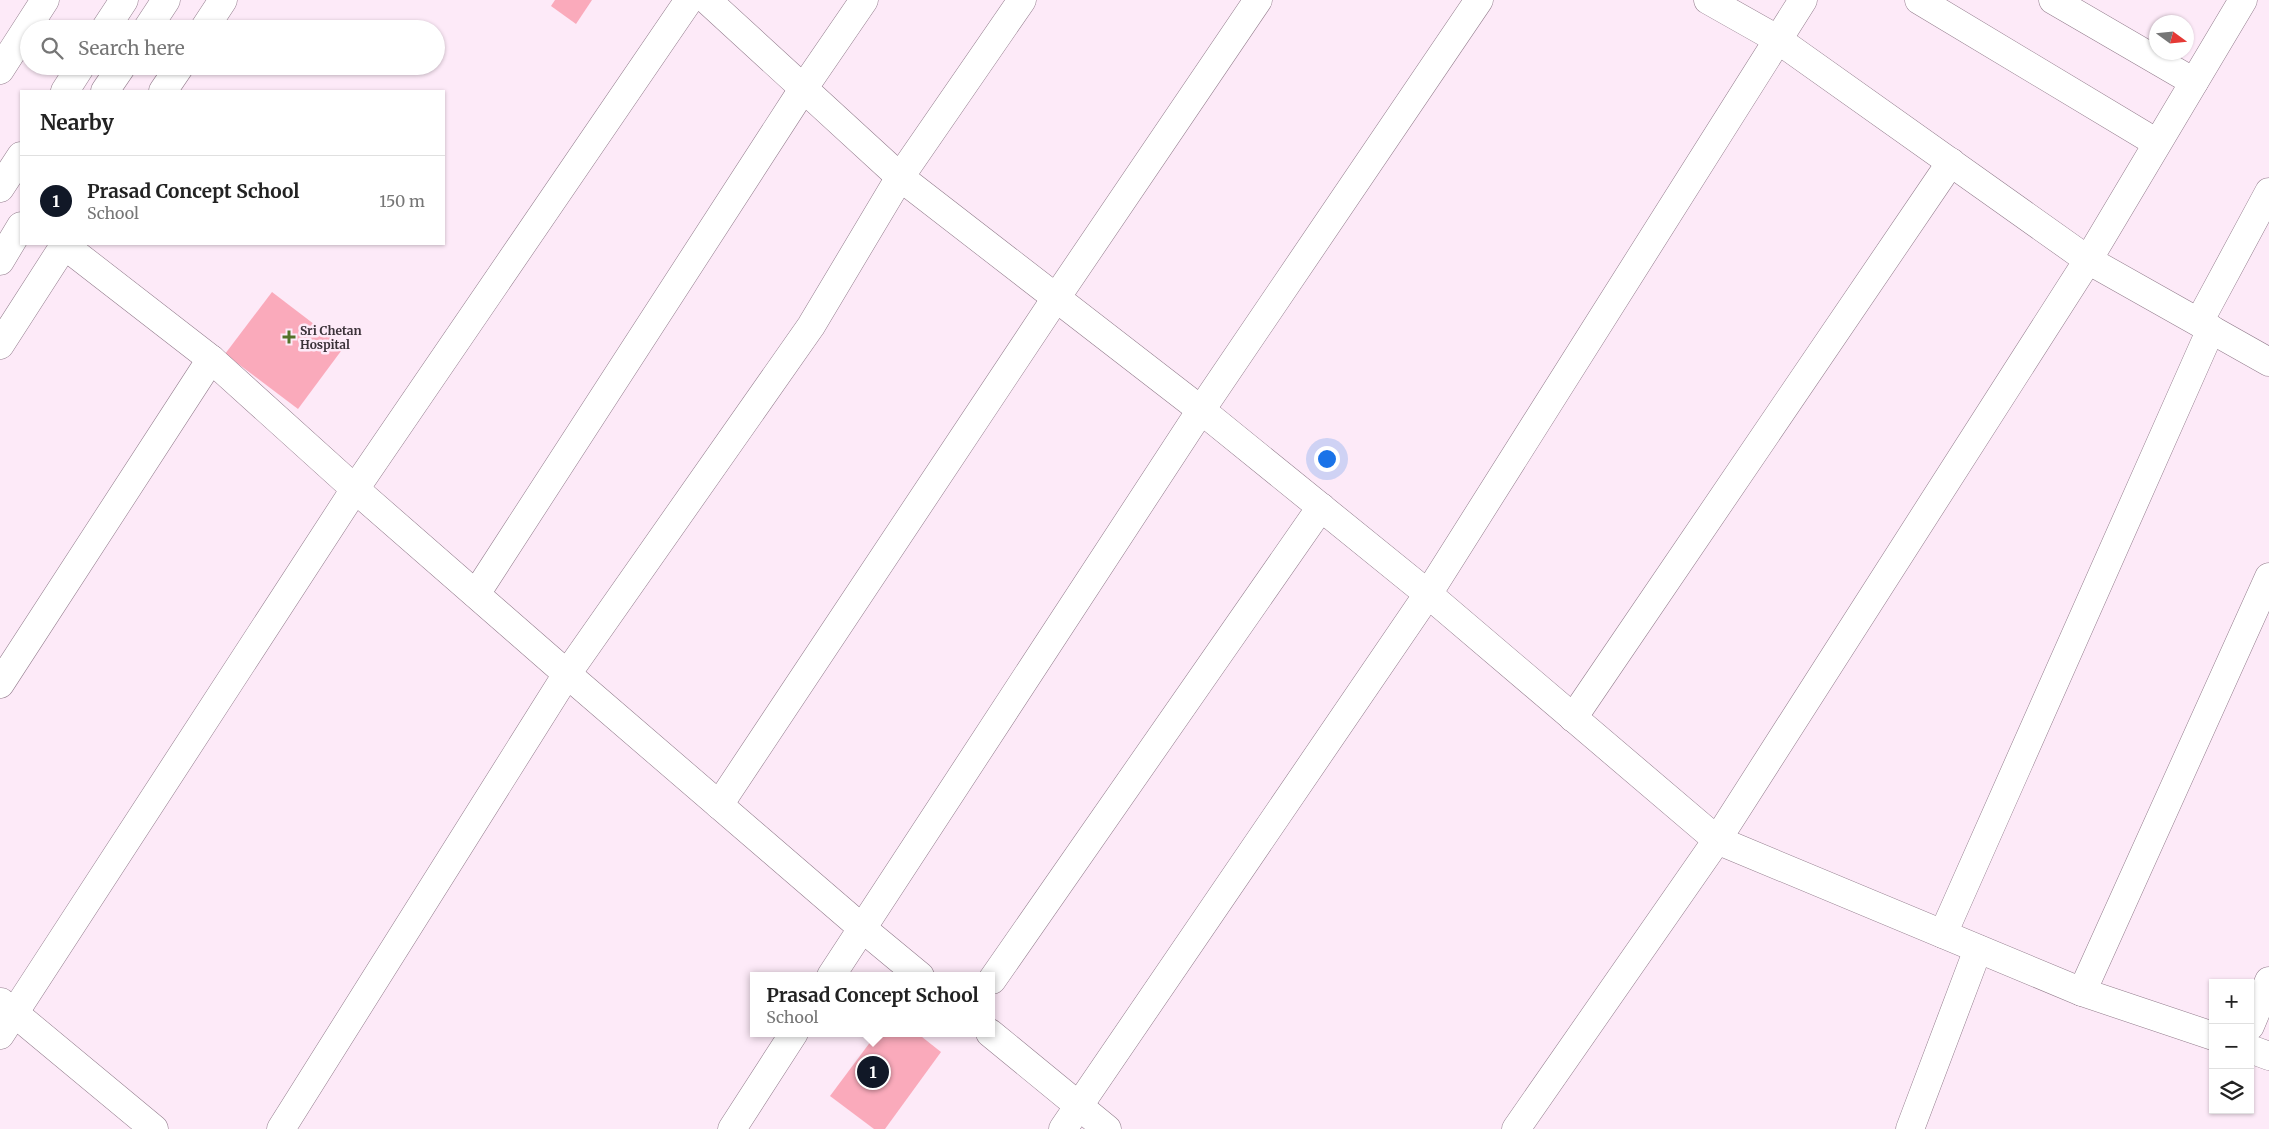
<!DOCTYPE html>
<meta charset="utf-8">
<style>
body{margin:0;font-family:Merriweather,serif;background:#f2f2f2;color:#222}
.controls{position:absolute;right:15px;bottom:15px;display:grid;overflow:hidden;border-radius:0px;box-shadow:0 1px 4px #0004}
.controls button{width:45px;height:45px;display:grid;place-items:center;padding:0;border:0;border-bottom:1px solid #e0e0e0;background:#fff;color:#222;font:25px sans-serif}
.compass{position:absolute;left:2149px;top:15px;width:45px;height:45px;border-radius:50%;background:#fff;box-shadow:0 1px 4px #0004;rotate:105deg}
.you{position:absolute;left:1326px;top:458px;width:18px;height:18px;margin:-12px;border:4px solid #fff;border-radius:50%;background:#1a73e8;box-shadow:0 0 0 8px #1a73e833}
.badge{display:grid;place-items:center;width:32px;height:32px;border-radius:50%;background:#111827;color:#fff;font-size:16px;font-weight:700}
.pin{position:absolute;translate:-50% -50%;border:2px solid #fff;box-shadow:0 1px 5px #0006}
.popup{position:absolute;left:750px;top:972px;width:245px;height:65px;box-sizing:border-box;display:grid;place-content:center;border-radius:0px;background:#fff;filter:drop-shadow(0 1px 4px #0005);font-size:16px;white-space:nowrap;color:#767676}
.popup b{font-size:19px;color:#222}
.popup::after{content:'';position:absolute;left:50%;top:100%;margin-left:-10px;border:10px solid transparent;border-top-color:#fff}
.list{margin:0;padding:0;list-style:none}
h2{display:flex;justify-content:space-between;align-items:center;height:65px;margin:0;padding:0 20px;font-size:21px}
h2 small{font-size:16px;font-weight:400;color:#767676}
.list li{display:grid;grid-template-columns:32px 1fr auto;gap:15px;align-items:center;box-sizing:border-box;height:90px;padding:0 20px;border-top:1px solid #e0e0e0}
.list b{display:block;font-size:19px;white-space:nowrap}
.list p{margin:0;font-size:16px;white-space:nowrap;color:#767676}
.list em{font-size:16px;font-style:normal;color:#767676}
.icon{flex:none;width:28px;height:28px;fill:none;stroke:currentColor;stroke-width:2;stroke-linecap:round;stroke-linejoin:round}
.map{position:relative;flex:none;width:2269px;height:1129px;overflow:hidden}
.search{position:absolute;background:#fff;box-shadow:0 1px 4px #0004;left:20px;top:20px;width:425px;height:55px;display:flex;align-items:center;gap:12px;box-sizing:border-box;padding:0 18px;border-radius:28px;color:#767676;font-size:19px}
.panel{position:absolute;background:#fff;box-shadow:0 1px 4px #0004;left:20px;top:90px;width:425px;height:155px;border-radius:0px}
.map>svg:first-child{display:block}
.building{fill:#faaabb}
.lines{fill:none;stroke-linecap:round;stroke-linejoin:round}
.street-casing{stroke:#927c8c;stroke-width:29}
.secondary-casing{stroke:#927c8c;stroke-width:29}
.highway-casing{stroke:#927c8c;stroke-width:29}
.street{stroke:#fff;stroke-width:28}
.secondary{stroke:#fff;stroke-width:28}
.highway{stroke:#fff;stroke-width:28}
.poi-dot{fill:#527229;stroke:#fdeaf8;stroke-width:2}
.labels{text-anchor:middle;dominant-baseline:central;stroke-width:5;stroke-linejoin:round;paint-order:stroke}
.poi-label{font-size:12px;font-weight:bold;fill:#3b3239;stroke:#fdeaf8;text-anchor:start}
</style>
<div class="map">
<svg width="2269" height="1129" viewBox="0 0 2269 1129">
<rect width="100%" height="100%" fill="#fdeaf8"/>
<g class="building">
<path d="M555 0H592L576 24 551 6Z"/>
<path d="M272 292 344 347 298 409 225 354Z"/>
<path d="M877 1033H917L941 1052 885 1129H874L830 1096Z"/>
</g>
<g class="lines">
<g class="street-casing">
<g id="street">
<path d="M707 0 900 177 1201 410 1428 594 1717 840 2082 992 2213 1036"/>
<path d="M1708 0 1777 39 2088 260 2269 362"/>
<path d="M1919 0 2157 143"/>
<path d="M2053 0 2194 82"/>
<path d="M64 245 211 359 355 489 567 674 862 928 920 976"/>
<path d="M2199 322 2269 192"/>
<path d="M476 594 803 89 864 0"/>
<path d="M0 684 211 359"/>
<path d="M1573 718 1951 162"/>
<path d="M719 805 1056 298 1258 0"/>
<path d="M1943 934 2211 329"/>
<path d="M831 976 1201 410 1479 0"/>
<path d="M992 980 1321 507"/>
<path d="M2082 992 2269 577"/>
<path d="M1 1002 154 1129"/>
<path d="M2250 1026 2269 981"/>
<path d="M990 1033 1107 1129"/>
<path d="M0 1035 355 489 689 0"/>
<path d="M2250 1049 2269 1056"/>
<path d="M281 1129 567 674 811 326 900 177 1022 0"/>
<path d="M732 1129 794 1033"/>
<path d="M1063 1129 1428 594 1803 0"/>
<path d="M1516 1129 1717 840 2088 260 2243 0"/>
<path d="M1910 1129 1978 949"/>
</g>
</g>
<g class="secondary-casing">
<g id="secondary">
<path d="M204 29 223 0"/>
<path d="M0 70 45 0"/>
<path d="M163 91 180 66"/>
<path d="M0 345 65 244"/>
</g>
</g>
<g class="highway-casing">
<g id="highway">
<path d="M105 29 124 0"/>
<path d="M147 29 166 0"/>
<path d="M65 91 81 66"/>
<path d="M105 91 122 66"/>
<path d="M0 188 21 156"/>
<path d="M0 261 21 226"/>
</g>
</g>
<use href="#street" class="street"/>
<use href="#secondary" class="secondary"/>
<use href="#highway" class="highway"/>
</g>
<path class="poi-dot" d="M286.5 329.5h5v5h5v5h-5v5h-5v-5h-5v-5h5z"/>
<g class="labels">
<g class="poi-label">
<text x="300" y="330">Sri Chetan<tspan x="300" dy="14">Hospital</tspan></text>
</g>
</g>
</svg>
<div class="controls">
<button>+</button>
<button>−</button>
<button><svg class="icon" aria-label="layers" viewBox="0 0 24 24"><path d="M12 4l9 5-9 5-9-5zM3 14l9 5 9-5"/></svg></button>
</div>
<svg class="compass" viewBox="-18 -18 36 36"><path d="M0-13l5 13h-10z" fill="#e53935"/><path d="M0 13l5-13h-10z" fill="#767676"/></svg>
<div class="you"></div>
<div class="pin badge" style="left:873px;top:1072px">1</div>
<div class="popup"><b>Prasad Concept School</b>School</div>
<div class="search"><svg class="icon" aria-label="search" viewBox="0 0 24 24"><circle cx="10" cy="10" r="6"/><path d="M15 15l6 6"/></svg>Search here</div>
<section class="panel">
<h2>Nearby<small></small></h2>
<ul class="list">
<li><span class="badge">1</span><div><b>Prasad Concept School</b><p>School</p></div><em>150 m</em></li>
</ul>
</section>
</div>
